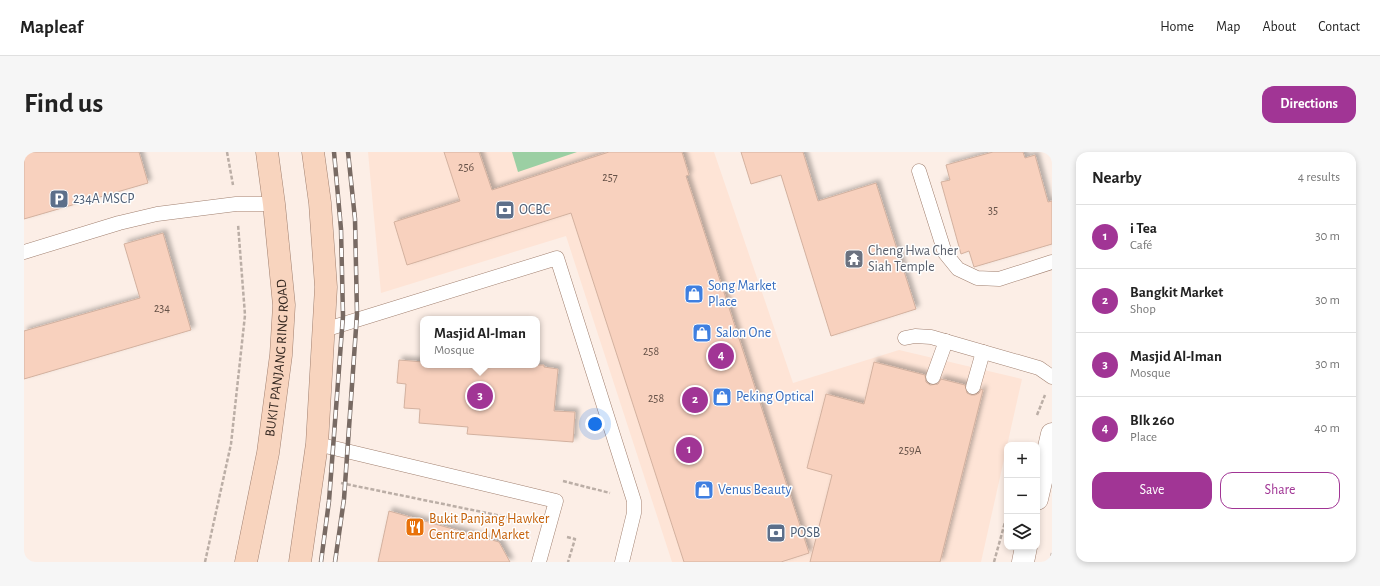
<!DOCTYPE html>
<meta charset="utf-8">
<style>
body{margin:0;font-family:"Alegreya Sans",sans-serif;background:#f6f6f6;color:#222}
.controls{position:absolute;right:12px;bottom:12px;display:grid;overflow:hidden;border-radius:8px;box-shadow:0 2px 6px #0003}
.controls button{width:36px;height:36px;display:grid;place-items:center;padding:0;border:0;border-bottom:1px solid #e0e0e0;background:#fff;color:#222;font:20px sans-serif}
.you{position:absolute;left:571px;top:272px;width:14px;height:14px;margin:-10px;border:3px solid #fff;border-radius:50%;background:#1a73e8;box-shadow:0 0 0 6px #1a73e833}
.badge{display:grid;place-items:center;width:26px;height:26px;border-radius:50%;background:#a13595;color:#fff;font-size:13px;font-weight:700}
.pin{position:absolute;translate:-50% -50%;border:2px solid #fff;box-shadow:0 1px 4px #0006}
.popup{position:absolute;left:396px;top:164px;width:120px;height:52px;box-sizing:border-box;display:grid;place-content:center;border-radius:8px;background:#fff;filter:drop-shadow(0 1px 3px #0005);font-size:13px;white-space:nowrap;color:#767676}
.popup b{font-size:15px;color:#222}
.popup::after{content:'';position:absolute;left:50%;top:100%;margin-left:-8px;border:8px solid transparent;border-top-color:#fff}
.list{margin:0;padding:0;list-style:none}
h2{display:flex;justify-content:space-between;align-items:center;height:52px;margin:0;padding:0 16px;font-size:17px}
h2 small{font-size:13px;font-weight:400;color:#767676}
.list li{display:grid;grid-template-columns:26px 1fr auto;gap:12px;align-items:center;box-sizing:border-box;height:64px;padding:0 16px;border-top:1px solid #e0e0e0}
.list b{display:block;font-size:15px;white-space:nowrap}
.list p{margin:0;font-size:13px;white-space:nowrap;color:#767676}
.list em{font-size:13px;font-style:normal;color:#767676}
.actions{display:flex;gap:8px;padding:12px 16px}
.actions a{flex:1;padding:9px 0;border:1px solid #a13595;border-radius:12px;text-align:center;font-size:14px;color:#a13595}
.actions .main{background:#a13595;color:#fff}
.icon{flex:none;width:22px;height:22px;fill:none;stroke:currentColor;stroke-width:2;stroke-linecap:round;stroke-linejoin:round}
.map{position:relative;flex:none;width:1028px;height:410px;overflow:hidden;border-radius:12px}
header{display:flex;align-items:center;gap:24px;box-sizing:border-box;height:56px;padding:0 20px;background:#fff;border-bottom:1px solid #e0e0e0}
header strong{font-size:19px}
nav{display:flex;gap:22px;margin-inline-start:auto;font-size:14px}
.intro{display:flex;align-items:center;justify-content:space-between;box-sizing:border-box;height:96px;padding:0 24px}
h1{margin:0;font-size:28px}
.button{padding:10px 18px;border-radius:12px;background:#a13595;color:#fff;font-size:14px;font-weight:700}
main{display:flex;gap:24px;padding:0 24px}
aside{flex:1;background:#fff;border-radius:12px;box-shadow:0 2px 6px #0003}
.map>svg:first-child{display:block}
.built{fill:#fee4d6}
.green{fill:#9bcfa3}
.building{fill:#f8d1be;stroke:#d3b19f;filter:url(#shadow)}
.lines{fill:none;stroke-linecap:round;stroke-linejoin:round}
.lane-casing{stroke:#a18070;stroke-width:15}
.street-casing{stroke:#a18070;stroke-width:23}
.secondary-casing{stroke:#a18070;stroke-width:23}
.path{stroke:#bbaea6;stroke-width:2.5;stroke-dasharray:4 2;stroke-linecap:butt}
.lane{stroke:#fff;stroke-width:14}
.street{stroke:#fff;stroke-width:22}
.secondary{stroke:#f8d4be;stroke-width:22}
.rail-casing{stroke:#786a63;stroke-width:4.5}
.rail{stroke:#fefefe;stroke-width:3;stroke-dasharray:9;stroke-linecap:butt}
.labels{text-anchor:middle;dominant-baseline:central;stroke-width:3;stroke-linejoin:round;paint-order:stroke}
.number-label{font-size:12px;fill:#665248}
.service-label{font-size:14px;fill:#4e5e75;stroke:#fefefe;text-anchor:start}
.worship-label{font-size:14px;fill:#5b616d;stroke:#fefefe;text-anchor:start}
.shop-label{font-size:14px;fill:#366cbe;stroke:#fefefe;text-anchor:start}
.street-label{font-size:14px;fill:#352821;stroke:#fefefe}
.food-label{font-size:14px;fill:#c56008;stroke:#fefefe;text-anchor:start}
</style>
<header>
<strong>Mapleaf</strong>
<nav><a>Home</a><a>Map</a><a>About</a><a>Contact</a></nav>
</header>
<div class="intro"><h1>Find us</h1><a class="button">Directions</a></div>
<main>
<div class="map">
<svg width="1028" height="410" viewBox="0 0 1028 410">
<defs>
<filter id="shadow"><feDropShadow dx="3.5" dy="-3.5" stdDeviation="2" flood-color="#0004"/></filter>
</defs>
<rect width="100%" height="100%" fill="#fceee6"/>
<path class="built" d="M344 0H690L769 231 875 198 998 227 957 410H648L542 84 357 141Z"/>
<path class="green" d="M488 0H553L494 20Z"/>
<g class="building">
<path d="M0 0H115L124 31 0 67Z"/>
<path d="M420 0H455L468 38 585 0H658L665 23 662 24 785 401 757 410H660L547 61 383 113 370 70 436 49Z"/>
<path d="M717 0H779L794 49 852 31 892 157 807 184 757 23 727 32Z"/>
<path d="M969 0H999L1001 6 1011 3 1024 50 1028 49V92L950 115 945 99 937 102 917 30 926 28 922 13Z"/>
<path d="M139 81 167 178 0 227V179L116 146 100 92Z"/>
<path d="M375 208 399 210V213H520V215L534 217 530 259 551 260 549 290 443 282 444 275 395 271 396 257 380 256 382 232 373 231Z"/>
<path d="M850 210 901 223 902 230 906 233 914 232 917 227 941 233 943 241 947 243H951L955 241 957 237 959 238 916 410H786L808 323 783 316 802 242 840 252Z"/>
<path d="M365 359 475 390 486 410H354Z"/>
</g>
<g class="lines">
<g class="lane-casing">
<g id="lane">
<path d="M895 19 921 101 934 117 953 126 975 127 1028 110"/>
<path d="M0 100 95 71 133 62 212 52H250"/>
<path d="M300 178 533 106 610 349V361L598 410"/>
<path d="M881 186 891 184 907 185 1015 216 1028 225"/>
<path d="M909 225 922 189"/>
<path d="M949 235 959 200"/>
<path d="M293 292 532 349 515 410"/>
</g>
</g>
<g class="street-casing">
<g id="street">
<path d="M1013 347 1028 282"/>
<path d="M999 410 1002 395"/>
</g>
</g>
<g class="secondary-casing">
<g id="secondary">
<path id="s1" d="M222 410 244 301 257 203 260 153 250 52 243 0"/>
<path d="M276 410 293 292 302 135 296 51 289 0"/>
</g>
</g>
<g class="path">
<path d="M203 0 209 33"/>
<path d="M1013 263 1021 243"/>
<path d="M539 329 586 341"/>
<path d="M317 331 502 369 506 372"/>
<path d="M543 385 551 387 544 410"/>
<path d="M181 410 207 292 221 163 214 72"/>
<path d="M970 410 983 363"/>
<path d="M1026 410 1028 401"/>
</g>
<use href="#lane" class="lane"/>
<use href="#street" class="street"/>
<use href="#secondary" class="secondary"/>
<g class="rail-casing">
<g id="rail">
<path d="M297 410 305 349 319 164 317 77 310 0"/>
<path d="M311 410 320 347 333 162 331 67 324 0"/>
</g>
</g>
<use href="#rail" class="rail"/>
</g>
<defs>
<g id="parking-square" transform="scale(1)"><rect x="-9" y="-9" width="18" height="18" rx="4" fill="#5c6f8a" stroke="#fefefe"/><path d="M-3.5-5.5H1a3.5 3.5 0 0 1 0 7H-1V5.5H-3.5ZM-1-3.4V-.6H.8a1.4 1.4 0 0 0 0-2.8Z" fill="#fff"/></g>
<g id="bank-square" transform="scale(1)"><rect x="-9" y="-9" width="18" height="18" rx="4" fill="#5c6f8a" stroke="#fefefe"/><path d="M-6-4H6V4H-6ZM0-2.3a2.3 2.3 0 1 0 0 4.6a2.3 2.3 0 1 0 0-4.6Z" fill="#fff"/></g>
<g id="temple-square" transform="scale(1)"><rect x="-9" y="-9" width="18" height="18" rx="4" fill="#6b7280" stroke="#fefefe"/><path d="M0-6L5-2H3V0L6.5 2.5H4V6H1.5V3h-3V6H-4V2.5H-6.5L-3 0V-2H-5Z" fill="#fff"/></g>
<g id="shop-square" transform="scale(1)"><rect x="-9" y="-9" width="18" height="18" rx="4" fill="#3f7fe0" stroke="#fefefe"/><path d="M-5-2.5h2.3a2.7 3.5 0 0 1 5.4 0H5L5.5 6h-11ZM-1.5-2.5h3a1.5 2.3 0 0 0-3 0Z" fill="#fff"/></g>
<g id="restaurant-square" transform="scale(1)"><rect x="-9" y="-9" width="18" height="18" rx="4" fill="#e8710a" stroke="#fefefe"/><path d="M-5-6h1v4h1v-4h1v4h1v-4h1v5L-1.5 .5V6h-2V.5L-5-1ZM5-6V6H3V1.5H1.5Q1.5-4 5-6Z" fill="#fff"/></g>
</defs>
<g fill-rule="evenodd">
<use href="#parking-square" x="35" y="47"/>
<use href="#bank-square" x="481" y="58"/>
<use href="#temple-square" x="830" y="107"/>
<use href="#shop-square" x="670" y="142"/>
<use href="#shop-square" x="678" y="181"/>
<use href="#shop-square" x="698" y="245"/>
<use href="#shop-square" x="680" y="338"/>
<use href="#restaurant-square" x="391" y="375"/>
<use href="#bank-square" x="752" y="381"/>
</g>
<g class="labels">
<g class="number-label">
<text x="442" y="15">256</text>
<text x="586" y="25">257</text>
<text x="969" y="58">35</text>
<text x="138" y="156">234</text>
<text x="627" y="199">258</text>
<text x="632" y="246">258</text>
<text x="886" y="298">259A</text>
</g>
<g class="service-label">
<text x="49" y="47">234A MSCP</text>
<text x="495" y="58">OCBC</text>
<text x="766" y="381">POSB</text>
</g>
<g class="worship-label">
<text x="844" y="99">Cheng Hwa Cher<tspan x="844" dy="16">Siah Temple</tspan></text>
</g>
<g class="shop-label">
<text x="684" y="134">Song Market<tspan x="684" dy="16">Place</tspan></text>
<text x="692" y="181">Salon One</text>
<text x="712" y="245">Peking Optical</text>
<text x="694" y="338">Venus Beauty</text>
</g>
<g class="street-label">
<text stroke="none"><textPath href="#s1" startOffset="207">BUKIT PANJANG RING ROAD</textPath></text>
</g>
<g class="food-label">
<text x="405" y="367">Bukit Panjang Hawker<tspan x="405" dy="16">Centre and Market</tspan></text>
</g>
</g>
</svg>
<div class="controls">
<button>+</button>
<button>−</button>
<button><svg class="icon" aria-label="layers" viewBox="0 0 24 24"><path d="M12 4l9 5-9 5-9-5zM3 14l9 5 9-5"/></svg></button>
</div>
<div class="you"></div>
<div class="pin badge" style="left:665px;top:298px">1</div>
<div class="pin badge" style="left:671px;top:248px">2</div>
<div class="pin badge" style="left:456px;top:244px">3</div>
<div class="popup"><b>Masjid Al-Iman</b>Mosque</div>
<div class="pin badge" style="left:697px;top:204px">4</div>
</div>
<aside>
<h2>Nearby<small>4 results</small></h2>
<ul class="list">
<li><span class="badge">1</span><div><b>i Tea</b><p>Café</p></div><em>30 m</em></li>
<li><span class="badge">2</span><div><b>Bangkit Market</b><p>Shop</p></div><em>30 m</em></li>
<li><span class="badge">3</span><div><b>Masjid Al-Iman</b><p>Mosque</p></div><em>30 m</em></li>
<li><span class="badge">4</span><div><b>Blk 260</b><p>Place</p></div><em>40 m</em></li>
</ul>
<div class="actions"><a class="main">Save</a><a>Share</a></div>
</aside>
</main>
